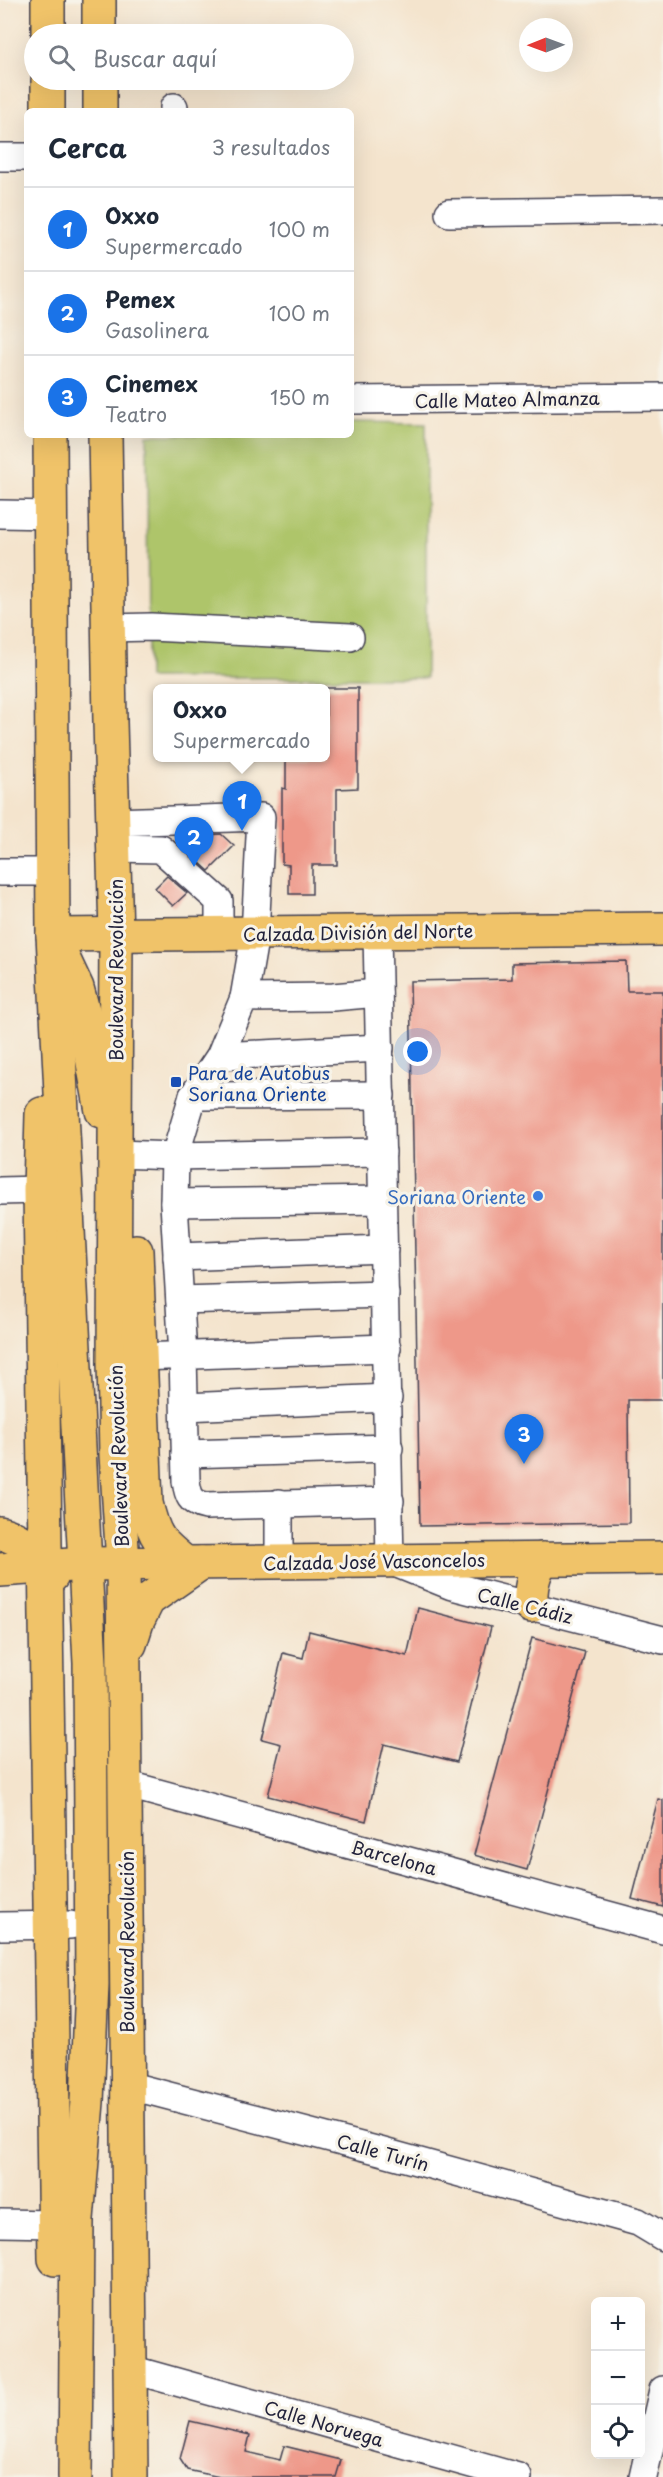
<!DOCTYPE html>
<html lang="es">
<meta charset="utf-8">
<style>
body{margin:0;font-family:"Playpen Sans",sans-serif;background:#f6f6f7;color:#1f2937}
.controls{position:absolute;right:18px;bottom:18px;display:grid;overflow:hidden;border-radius:9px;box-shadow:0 6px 24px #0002}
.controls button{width:54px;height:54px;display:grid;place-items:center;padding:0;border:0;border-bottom:2px solid #e0e1e3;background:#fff;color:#1f2937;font:30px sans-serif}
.compass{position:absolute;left:519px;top:18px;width:54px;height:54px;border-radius:50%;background:#fff;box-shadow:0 6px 24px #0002;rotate:269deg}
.you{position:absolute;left:418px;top:1052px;width:21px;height:21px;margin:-15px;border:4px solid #fff;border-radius:50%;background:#1a73e8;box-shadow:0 0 0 9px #1a73e833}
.badge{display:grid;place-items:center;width:39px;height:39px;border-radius:50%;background:#1a73e8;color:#fff;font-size:20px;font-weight:700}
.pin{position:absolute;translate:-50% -50px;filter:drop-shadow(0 2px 3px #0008)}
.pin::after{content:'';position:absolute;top:32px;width:21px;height:18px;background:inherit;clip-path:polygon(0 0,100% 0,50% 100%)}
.popup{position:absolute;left:153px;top:684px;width:177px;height:78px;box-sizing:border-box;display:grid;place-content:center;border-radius:9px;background:#fff;filter:drop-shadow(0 2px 4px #0005);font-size:20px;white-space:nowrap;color:#747a83}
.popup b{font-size:22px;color:#1f2937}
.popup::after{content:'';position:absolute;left:50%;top:100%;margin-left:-12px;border:12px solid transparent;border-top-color:#fff}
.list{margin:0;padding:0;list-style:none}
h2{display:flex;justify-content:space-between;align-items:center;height:78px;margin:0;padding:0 24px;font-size:26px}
h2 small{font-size:20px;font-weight:400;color:#747a83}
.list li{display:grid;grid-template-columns:39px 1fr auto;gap:18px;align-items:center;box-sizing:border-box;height:84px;padding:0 24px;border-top:2px solid #e0e1e3}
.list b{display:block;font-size:22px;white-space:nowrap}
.list p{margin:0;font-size:20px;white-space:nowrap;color:#747a83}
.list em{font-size:20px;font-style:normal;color:#747a83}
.icon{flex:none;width:33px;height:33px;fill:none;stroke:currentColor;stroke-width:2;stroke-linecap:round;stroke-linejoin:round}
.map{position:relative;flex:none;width:663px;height:2477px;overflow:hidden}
.search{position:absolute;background:#fff;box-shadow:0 6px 24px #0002;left:24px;top:24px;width:330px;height:66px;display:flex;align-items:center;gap:15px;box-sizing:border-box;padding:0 21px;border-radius:33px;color:#747a83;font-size:22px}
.panel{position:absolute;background:#fff;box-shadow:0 6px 24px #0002;left:24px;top:108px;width:330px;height:330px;border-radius:9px}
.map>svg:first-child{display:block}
.green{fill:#aec56a;stroke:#687452;stroke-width:1.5}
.building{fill:#ee9889}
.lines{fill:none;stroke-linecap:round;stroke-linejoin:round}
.minor-casing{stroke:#423f51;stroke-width:30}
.major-casing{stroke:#423f51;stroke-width:36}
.minor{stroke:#fff;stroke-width:27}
.major{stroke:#f0c369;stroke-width:33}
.transit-dot{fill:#1a4fb4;stroke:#f7f3e8;stroke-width:2}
.shop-dot{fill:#3f7fe0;stroke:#f7f3e8;stroke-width:2}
.labels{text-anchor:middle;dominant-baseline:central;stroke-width:6;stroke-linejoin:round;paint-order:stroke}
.street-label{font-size:18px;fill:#22223b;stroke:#f7f3e8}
.transit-label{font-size:18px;fill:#164399;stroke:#f7f3e8;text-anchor:start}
.shop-label{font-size:18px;fill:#366cbe;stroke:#f7f3e8;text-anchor:end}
</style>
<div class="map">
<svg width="663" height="2477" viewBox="0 0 663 2477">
<rect width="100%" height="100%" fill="#f7f3e8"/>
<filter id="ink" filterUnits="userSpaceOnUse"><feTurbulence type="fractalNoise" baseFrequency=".0167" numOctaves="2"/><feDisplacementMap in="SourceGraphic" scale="12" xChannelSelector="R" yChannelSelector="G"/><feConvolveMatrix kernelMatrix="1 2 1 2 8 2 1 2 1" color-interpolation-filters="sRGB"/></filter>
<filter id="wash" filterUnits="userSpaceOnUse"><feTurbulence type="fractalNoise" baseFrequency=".008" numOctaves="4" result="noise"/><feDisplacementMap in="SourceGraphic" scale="24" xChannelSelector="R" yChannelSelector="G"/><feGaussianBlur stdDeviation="1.35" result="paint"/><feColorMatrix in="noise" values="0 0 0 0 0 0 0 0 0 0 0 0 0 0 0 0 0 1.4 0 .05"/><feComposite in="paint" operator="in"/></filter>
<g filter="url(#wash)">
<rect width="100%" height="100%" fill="#f4e4cd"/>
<path class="green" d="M351 422 426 423V678H148L147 435H351Z"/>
<g id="blocks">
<g class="building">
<path d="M326 688H358V788L337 789V865H312V894H289V865L282 864V788L286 789V758H326Z"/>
<path d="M221 834 234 846 209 871 190 854 209 835Z"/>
<path d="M167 876 187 893 173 906 155 888Z"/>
<path d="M626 961 627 991H663V1400H628L629 1523 420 1526 410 981 512 979V963Z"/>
<path d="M418 1608 491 1627 457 1762 384 1744 366 1821 268 1796 281 1744 262 1739 283 1653 303 1658 309 1631 407 1656Z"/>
<path d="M532 1638 585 1652 527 1870 474 1855Z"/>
<path d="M658 1799 663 1800V1907L632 1899Z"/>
<path d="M190 2421 250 2435 246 2452 280 2460 284 2446 341 2460 336 2477H220L187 2470 180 2459Z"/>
</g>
</g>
</g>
<g filter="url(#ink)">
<use href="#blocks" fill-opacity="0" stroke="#423f51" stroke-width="1.5"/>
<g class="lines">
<g class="minor-casing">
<g id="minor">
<path d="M174 107V111"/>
<path d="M0 157H27"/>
<path d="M449 213 663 210"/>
<path d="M351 400 663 397"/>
<path d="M0 514 51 515"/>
<path d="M108 628 151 627 350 637"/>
<path d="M113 822 261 817 255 934 244 998"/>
<path d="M114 848 161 849 219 901V934"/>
<path d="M0 872H52"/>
<path d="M377 932 390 1561 452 1586 663 1640"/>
<path d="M378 993 333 997 244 998 220 1056 193 1096 175 1156 174 1203 183 1355 186 1481C188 1495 190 1503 206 1506L390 1501"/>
<path d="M220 1056 380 1048"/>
<path d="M193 1096 381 1095"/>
<path d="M116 1154 175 1156 382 1152"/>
<path d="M0 1191 40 1190"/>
<path d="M174 1203 383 1200"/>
<path d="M177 1257 384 1249"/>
<path d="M180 1300 385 1294"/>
<path d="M140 1357 387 1348"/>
<path d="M185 1407 388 1398"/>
<path d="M185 1454 389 1448"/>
<path d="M279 1503V1562"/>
<path d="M125 1784 663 1930"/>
<path d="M0 1926 70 1925"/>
<path d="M127 2085 380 2151 638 2222 663 2237"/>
<path d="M0 2223 54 2224"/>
<path d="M130 2369 518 2477"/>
<path d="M643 2477 663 2390"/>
</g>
</g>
<g class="major-casing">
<g id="major">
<path d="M48 0V34"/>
<path d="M99 0V34"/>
<path d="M48 80V111"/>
<path d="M100 80V111"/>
<path d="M50 435 53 935 90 1663 92 1985 87 2102 77 2219 75 2477"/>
<path d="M105 435 110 722 116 934 114 1362 116 1455 123 1563 131 2477"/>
<path d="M53 935 663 929"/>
<path d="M62 956 77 988 84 1014 102 1111"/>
<path d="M42 1114 40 1190 55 2259"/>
<path d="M136 1251 146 1503C154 1537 158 1541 185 1563"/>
<path d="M0 1533C23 1538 41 1556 52 1576"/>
<path d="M0 1570 85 1564 663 1558"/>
<path d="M531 1606C530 1588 533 1575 542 1559"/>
<path d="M130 1644 137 1622 148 1600 201 1563"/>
</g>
</g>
<use href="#minor" class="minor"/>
<use href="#major" class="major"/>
</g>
</g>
<rect class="transit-dot" x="170" y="1076" width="12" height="12" rx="3"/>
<circle class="shop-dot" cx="538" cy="1196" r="6"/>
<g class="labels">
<g class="street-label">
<text transform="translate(507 399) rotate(-1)">Calle Mateo Almanza</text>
<text transform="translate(358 932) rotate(-1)">Calzada División del Norte</text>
<text transform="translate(115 970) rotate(-90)">Boulevard Revolución</text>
<text transform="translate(118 1456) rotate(-92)">Boulevard Revolución</text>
<text transform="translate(374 1561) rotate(-1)">Calzada José Vasconcelos</text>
<text transform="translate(525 1605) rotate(14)">Calle Cádiz</text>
<text transform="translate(394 1857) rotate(15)">Barcelona</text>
<text transform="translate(126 1942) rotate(-90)">Boulevard Revolución</text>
<text transform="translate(383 2152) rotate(15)">Calle Turín</text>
<text transform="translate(324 2423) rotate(16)">Calle Noruega</text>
</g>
<g class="transit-label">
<text x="188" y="1072">Para de Autobus<tspan x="188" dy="21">Soriana Oriente</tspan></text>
</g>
<g class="shop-label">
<text x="526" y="1196">Soriana Oriente</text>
</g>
</g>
</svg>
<div class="controls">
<button>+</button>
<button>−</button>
<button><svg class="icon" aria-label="locate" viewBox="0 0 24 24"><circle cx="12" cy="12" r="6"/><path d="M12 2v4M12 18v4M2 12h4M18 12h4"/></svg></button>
</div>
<svg class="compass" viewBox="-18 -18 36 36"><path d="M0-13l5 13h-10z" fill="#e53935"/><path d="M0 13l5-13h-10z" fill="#747a83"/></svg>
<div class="you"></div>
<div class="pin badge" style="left:242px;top:831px">1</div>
<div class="popup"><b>Oxxo</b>Supermercado</div>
<div class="pin badge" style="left:194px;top:867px">2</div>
<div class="pin badge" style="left:524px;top:1464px">3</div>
<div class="search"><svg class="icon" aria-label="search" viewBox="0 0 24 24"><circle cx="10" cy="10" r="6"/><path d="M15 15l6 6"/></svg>Buscar aquí</div>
<section class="panel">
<h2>Cerca<small>3 resultados</small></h2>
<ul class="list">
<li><span class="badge">1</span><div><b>Oxxo</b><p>Supermercado</p></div><em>100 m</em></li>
<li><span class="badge">2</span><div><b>Pemex</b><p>Gasolinera</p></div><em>100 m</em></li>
<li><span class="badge">3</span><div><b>Cinemex</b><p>Teatro</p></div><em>150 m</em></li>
</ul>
</section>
</div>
